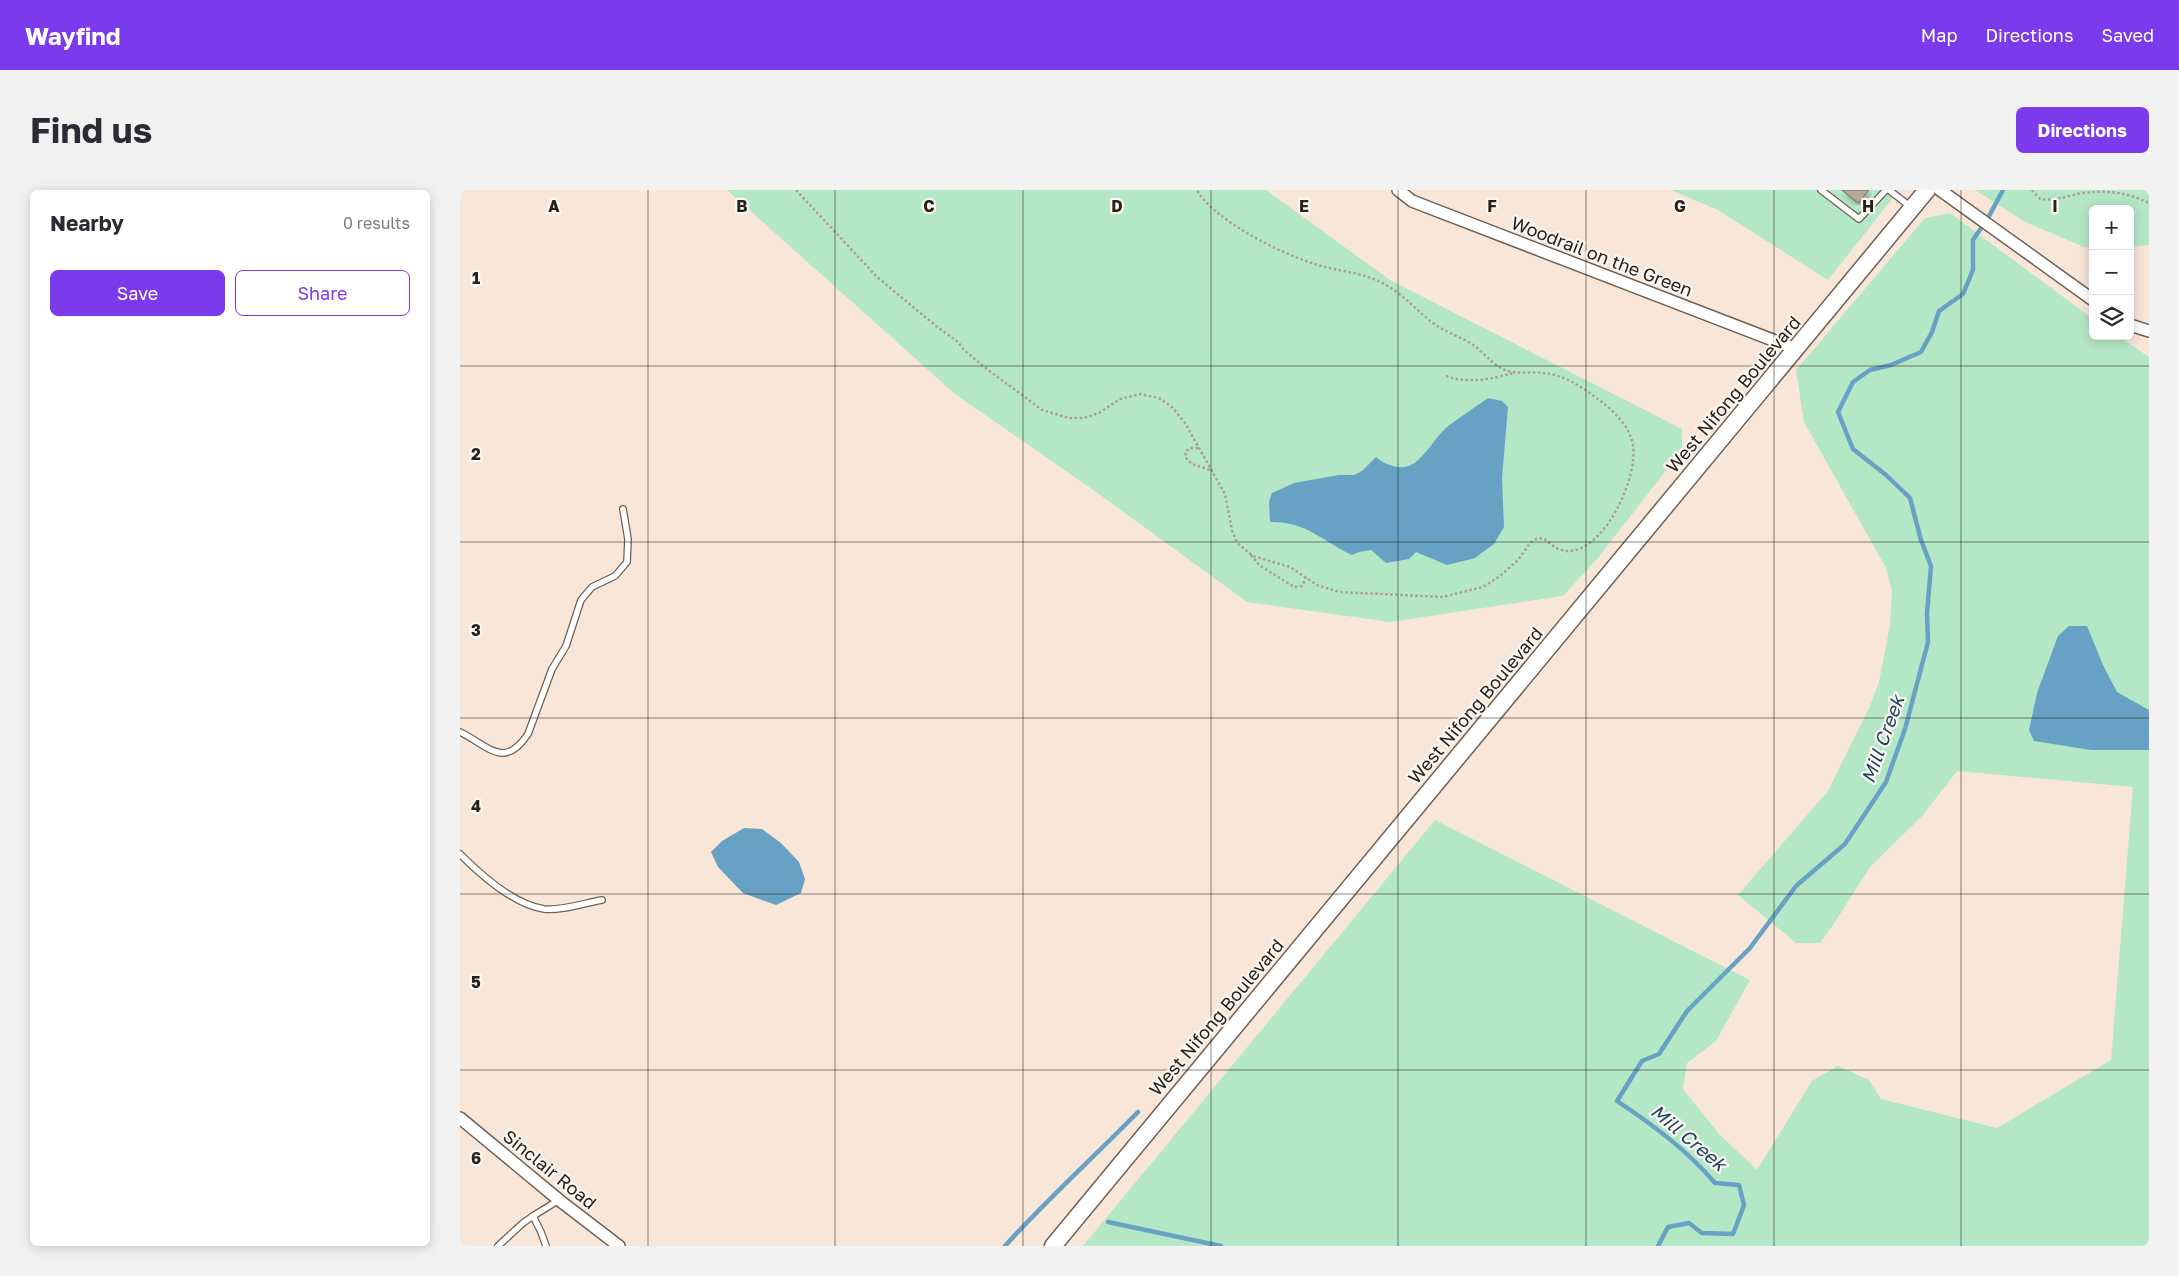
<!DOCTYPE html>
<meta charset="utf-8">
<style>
body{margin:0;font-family:"Golos Text",sans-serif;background:#f2f2f3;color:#2b2b33}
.controls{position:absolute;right:15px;top:15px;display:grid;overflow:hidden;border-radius:8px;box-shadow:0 2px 12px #0003}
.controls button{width:45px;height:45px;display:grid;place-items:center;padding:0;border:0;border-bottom:1px solid #e1e1e2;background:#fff;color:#2b2b33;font:25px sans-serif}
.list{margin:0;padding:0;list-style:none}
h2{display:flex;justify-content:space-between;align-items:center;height:65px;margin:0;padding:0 20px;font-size:21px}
h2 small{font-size:16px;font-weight:400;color:#7c7c81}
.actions{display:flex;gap:10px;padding:15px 20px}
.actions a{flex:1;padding:11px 0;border:1px solid #7c3aed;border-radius:8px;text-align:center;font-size:18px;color:#7c3aed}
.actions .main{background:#7c3aed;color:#fff}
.icon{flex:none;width:28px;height:28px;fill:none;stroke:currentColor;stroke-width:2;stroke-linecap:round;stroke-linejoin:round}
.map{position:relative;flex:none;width:1689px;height:1056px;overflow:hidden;border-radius:8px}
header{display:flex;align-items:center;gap:30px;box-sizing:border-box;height:70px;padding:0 25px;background:#7c3aed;color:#fff}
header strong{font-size:24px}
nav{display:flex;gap:28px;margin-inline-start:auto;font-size:18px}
.intro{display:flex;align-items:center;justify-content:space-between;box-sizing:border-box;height:120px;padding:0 30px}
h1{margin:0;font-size:35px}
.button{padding:12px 22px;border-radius:8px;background:#7c3aed;color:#fff;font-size:18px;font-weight:700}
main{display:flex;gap:30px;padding:0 30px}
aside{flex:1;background:#fff;border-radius:8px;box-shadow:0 2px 12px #0003}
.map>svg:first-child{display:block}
.green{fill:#b4e7c6}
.water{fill:#67a2c4}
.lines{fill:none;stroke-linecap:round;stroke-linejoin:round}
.stream{stroke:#67a2c4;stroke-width:4.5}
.building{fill:#b8a79a;stroke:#726356;filter:url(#shadow)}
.lane-casing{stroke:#706154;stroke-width:8}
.street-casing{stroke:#706154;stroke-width:14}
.secondary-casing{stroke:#706154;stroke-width:19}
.path{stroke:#ab9d92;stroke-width:2.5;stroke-dasharray:2.5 2.5;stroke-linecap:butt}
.lane{stroke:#fff;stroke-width:5.5}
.street{stroke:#fff;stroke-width:11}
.secondary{stroke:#fff;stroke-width:16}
.grid{fill:none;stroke:#27211c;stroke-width:1;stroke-opacity:0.55}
.labels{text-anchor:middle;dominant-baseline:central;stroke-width:4.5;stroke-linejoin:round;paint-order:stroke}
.street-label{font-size:18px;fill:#27211c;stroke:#fdf6f0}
.water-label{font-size:19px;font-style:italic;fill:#184760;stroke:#fdf6f0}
.grid-label{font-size:16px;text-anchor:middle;font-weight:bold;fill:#27211c;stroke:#fdf6f0;stroke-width:4.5;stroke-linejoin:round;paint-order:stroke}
</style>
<header>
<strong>Wayfind</strong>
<nav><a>Map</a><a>Directions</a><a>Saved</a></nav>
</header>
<div class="intro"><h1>Find us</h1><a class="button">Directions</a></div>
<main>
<aside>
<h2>Nearby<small>0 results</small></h2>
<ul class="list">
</ul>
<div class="actions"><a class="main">Save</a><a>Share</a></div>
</aside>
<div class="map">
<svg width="1689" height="1056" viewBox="0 0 1689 1056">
<defs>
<filter id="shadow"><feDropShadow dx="2.5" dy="4.5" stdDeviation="2.5" flood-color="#0004"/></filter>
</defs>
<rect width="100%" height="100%" fill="#f8e6d8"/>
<g class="green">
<path d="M267 0H806L930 90 1222 239V260L1137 369 1103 406 930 432 787 412 639 304 495 204Z"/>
<path d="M1211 0H1439L1368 90 1258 20Z"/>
<path d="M1515 0H1689V55L1670 57V19H1633V57H1624L1565 32Z"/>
<path d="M1490 23 1633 129V146H1658L1689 167V1056H623L975 630 1290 790 1256 851 1227 873 1223 899 1259 944 1297 980 1352 891 1378 876 1409 890 1421 909 1537 938 1651 870 1673 597 1497 581 1463 625 1410 677 1375 732 1360 753H1336L1278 705 1368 601 1410 516 1419 492 1430 435 1432 401 1426 378 1344 232 1336 180 1465 28Z"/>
</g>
<g class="water">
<path d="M1028 208 1042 211 1048 217 1042 288 1044 337 1034 354 1015 368 987 375 956 362 949 369 926 373 911 360 899 362 892 365C862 351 846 331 810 332L809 312 812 303 834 293 879 285H894L902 281 916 267C924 274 938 280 949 276 965 269 974 248 987 237 1000 227 1014 218 1028 208Z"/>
<path d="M1609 436H1627L1643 475 1657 502 1689 520V560H1631L1574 551 1569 540 1577 503 1598 446Z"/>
<path d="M284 638 302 639 321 653 339 672 345 689 341 703 316 715 283 703 258 677 251 662 262 651Z"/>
</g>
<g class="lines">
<g class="stream">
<path d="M648 1032 761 1056"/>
<path d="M545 1056C587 1009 634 967 678 922"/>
<path d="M1198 1056 1208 1037 1229 1033 1242 1043 1273 1044 1284 1015 1279 995 1255 993C1227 960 1193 935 1157 911L1182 871 1199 864 1227 821 1290 758 1336 696 1385 654 1426 592 1445 539 1468 452 1467 423 1471 376 1461 350 1450 308 1426 285 1393 259 1378 222 1393 192 1410 180 1431 175 1461 162 1472 142 1479 121 1503 104 1513 80V50L1528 28 1543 0"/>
</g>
</g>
<path class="building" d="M1382 0H1409L1398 13Z"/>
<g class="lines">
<g class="lane-casing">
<g id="lane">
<path d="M1361 0 1399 29 1426 0"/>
<path d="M1429 0 1451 17"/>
<path d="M0 542C29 556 44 580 68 544L92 479 106 456 121 410 132 397 155 386 167 372 168 349 163 319"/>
<path d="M0 664C20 684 55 715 84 719 102 721 124 713 142 710"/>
<path d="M38 1056 63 1033 73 1026"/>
<path d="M86 1056 81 1042 73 1026 99 1010"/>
</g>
</g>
<g class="street-casing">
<g id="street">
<path d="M938 0 952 11 1336 159"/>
<path d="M1480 0 1633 110"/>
<path d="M1670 135 1689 141"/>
<path d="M0 928 99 1010 159 1056"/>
</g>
</g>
<g class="secondary-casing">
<path id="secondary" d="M593 1056 1467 0"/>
</g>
<g class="path">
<path d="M336 0 417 87 476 136 498 152 505 161 523 176 582 220 609 228H624L639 223 660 209 680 204 699 208 712 217 725 233 765 304 772 340 777 353 793 366 830 377 857 395 879 402 983 407 1023 397 1040 386 1059 369 1070 353 1076 349 1083 348C1092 355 1099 362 1110 361 1146 358 1178 288 1173 255 1170 238 1156 223 1143 213 1125 199 1106 185 1083 183 1071 181 1057 185 1045 180 1033 175 1026 165 1016 157 1003 147 986 143 973 133 957 121 944 105 926 95 906 83 883 82 861 76 826 66 755 32 737 0"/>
<path d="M1572 0 1580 9C1594 11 1608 6 1622 3 1647 0 1666 2 1689 13"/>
<path d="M986 186C1006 194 1033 189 1053 183"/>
<path d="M738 258H730L726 261 725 267 732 274 753 281"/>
<path d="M791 365 799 375 834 397 842 396 846 388"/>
</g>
<use href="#lane" class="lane"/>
<use href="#street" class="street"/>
<use href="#secondary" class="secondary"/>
</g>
<path class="grid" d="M188 0V1056M375 0V1056M563 0V1056M751 0V1056M938 0V1056M1126 0V1056M1314 0V1056M1501 0V1056M0 176H1689M0 352H1689M0 528H1689M0 704H1689M0 880H1689"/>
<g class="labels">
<g class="street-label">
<text transform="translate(1142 66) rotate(21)">Woodrail on the Green</text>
<text transform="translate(1273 204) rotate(-50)">West Nifong Boulevard</text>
<text transform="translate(1015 515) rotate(-50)">West Nifong Boulevard</text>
<text transform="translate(756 827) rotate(-50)">West Nifong Boulevard</text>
<text transform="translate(90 979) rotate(39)">Sinclair Road</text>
</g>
<g class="water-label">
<text transform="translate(1422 549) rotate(-70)">Mill Creek</text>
<text transform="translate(1229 947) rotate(40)">Mill Creek</text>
</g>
</g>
<g class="grid-label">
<text x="94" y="22">A</text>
<text x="282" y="22">B</text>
<text x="469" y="22">C</text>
<text x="657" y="22">D</text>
<text x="844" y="22">E</text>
<text x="1032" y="22">F</text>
<text x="1220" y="22">G</text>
<text x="1408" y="22">H</text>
<text x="1595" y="22">I</text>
<text x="16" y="94">1</text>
<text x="16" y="270">2</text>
<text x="16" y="446">3</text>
<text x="16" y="622">4</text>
<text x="16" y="798">5</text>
<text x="16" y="974">6</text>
</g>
</svg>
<div class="controls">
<button>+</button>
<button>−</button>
<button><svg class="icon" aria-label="layers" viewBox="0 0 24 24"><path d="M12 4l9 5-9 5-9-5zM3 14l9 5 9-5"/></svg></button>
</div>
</div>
</main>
